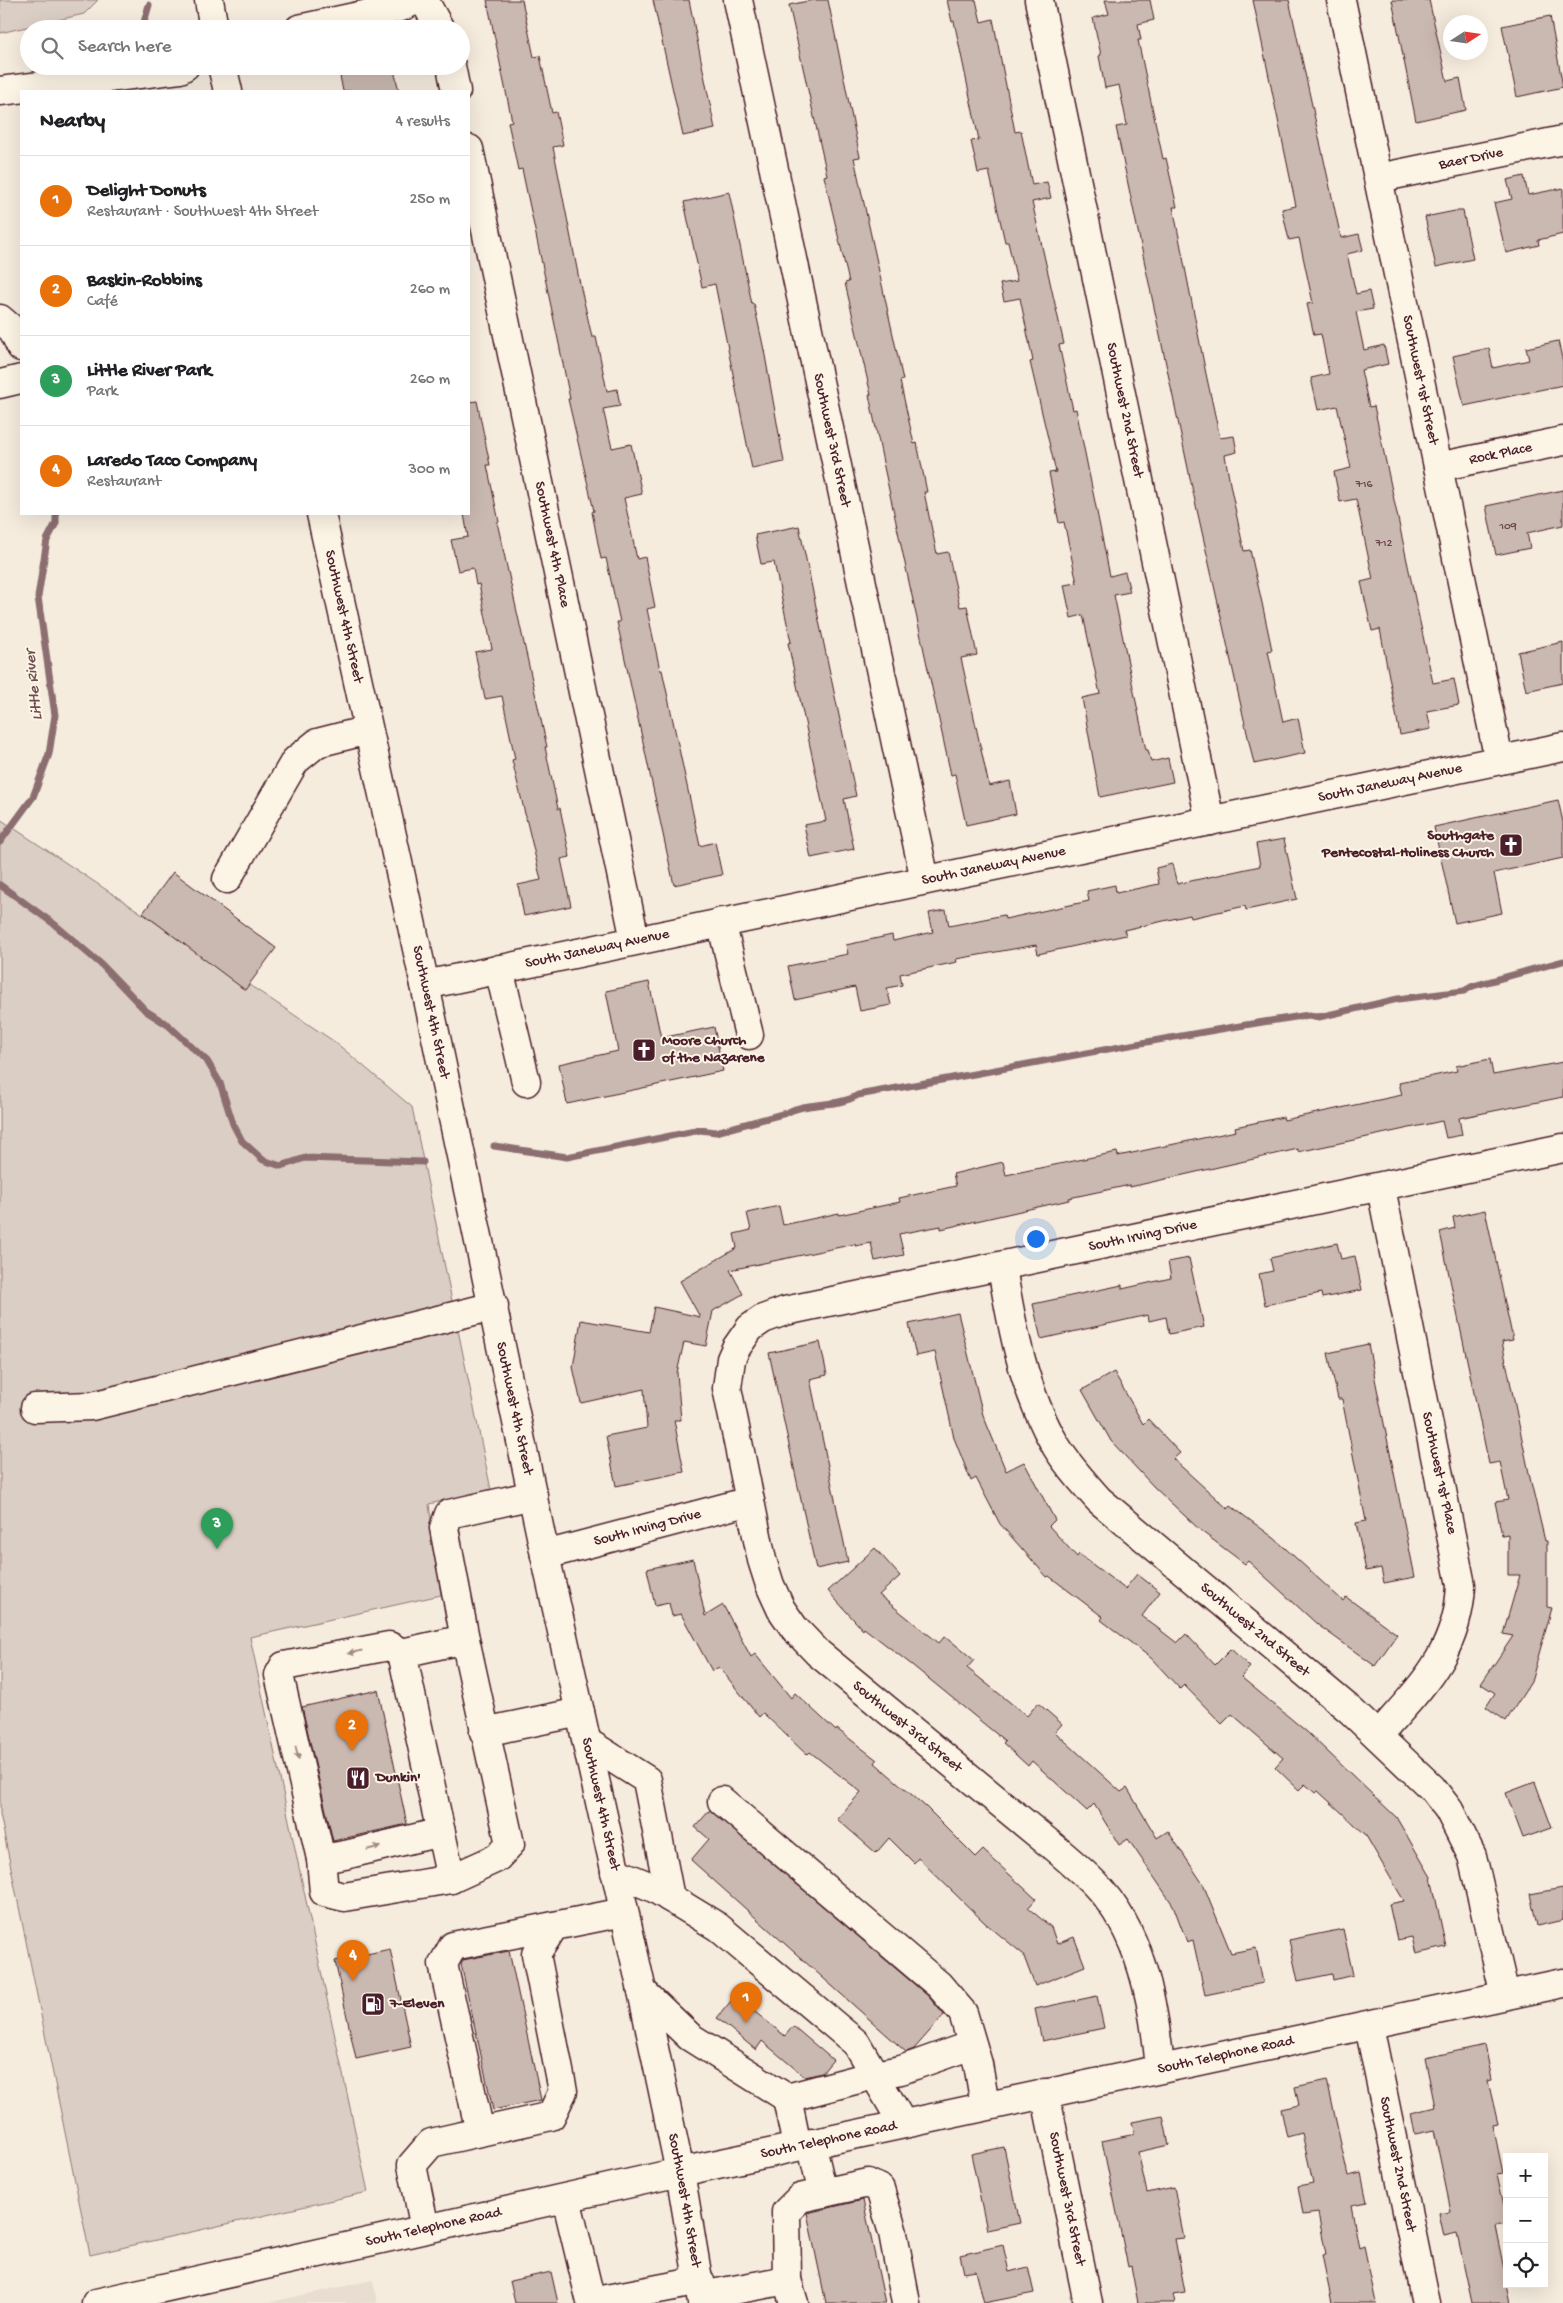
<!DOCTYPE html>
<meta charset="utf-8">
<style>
body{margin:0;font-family:"Gochi Hand",sans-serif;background:#f6f6f6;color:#202124}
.controls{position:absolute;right:15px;bottom:15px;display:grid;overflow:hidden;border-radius:0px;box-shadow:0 5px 20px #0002}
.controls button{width:45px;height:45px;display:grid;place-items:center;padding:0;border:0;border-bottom:1px solid #e0e0e0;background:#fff;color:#202124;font:25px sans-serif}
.compass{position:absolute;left:1443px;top:15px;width:45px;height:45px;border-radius:50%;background:#fff;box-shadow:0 5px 20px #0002;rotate:78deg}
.you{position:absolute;left:1035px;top:1238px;width:18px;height:18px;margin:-12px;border:4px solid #fff;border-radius:50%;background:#1a73e8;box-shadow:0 0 0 8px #1a73e833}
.badge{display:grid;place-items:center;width:32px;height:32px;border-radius:50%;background:#7c3aed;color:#fff;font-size:16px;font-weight:700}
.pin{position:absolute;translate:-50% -41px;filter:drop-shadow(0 1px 2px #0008)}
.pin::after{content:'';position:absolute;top:26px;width:18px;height:15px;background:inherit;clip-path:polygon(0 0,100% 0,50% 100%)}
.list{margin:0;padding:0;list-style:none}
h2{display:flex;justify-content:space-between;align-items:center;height:65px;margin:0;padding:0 20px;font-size:21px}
h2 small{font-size:16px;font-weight:400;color:#757577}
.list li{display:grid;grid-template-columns:32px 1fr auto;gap:15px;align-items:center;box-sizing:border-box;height:90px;padding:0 20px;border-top:1px solid #e0e0e0}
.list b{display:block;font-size:19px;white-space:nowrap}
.list p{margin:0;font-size:16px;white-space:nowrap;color:#757577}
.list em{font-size:16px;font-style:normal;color:#757577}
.icon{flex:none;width:28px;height:28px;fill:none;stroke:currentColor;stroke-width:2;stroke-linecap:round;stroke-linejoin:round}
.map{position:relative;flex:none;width:1563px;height:2303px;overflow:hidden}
.search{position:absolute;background:#fff;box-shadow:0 5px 20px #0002;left:20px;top:20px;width:450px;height:55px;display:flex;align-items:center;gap:12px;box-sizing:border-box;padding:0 18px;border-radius:28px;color:#757577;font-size:19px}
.panel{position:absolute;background:#fff;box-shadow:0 5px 20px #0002;left:20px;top:90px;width:450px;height:425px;border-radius:0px}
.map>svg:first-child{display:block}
.built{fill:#e8ddd0}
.green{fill:#dbcec4;stroke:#927678}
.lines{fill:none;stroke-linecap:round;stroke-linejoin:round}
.stream{stroke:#8c6e70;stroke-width:7}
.building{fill:#cab9b1;stroke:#4a1f2b}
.minor-casing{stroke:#4a1f2b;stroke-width:31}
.major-casing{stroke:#4a1f2b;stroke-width:31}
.minor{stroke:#fcf5e5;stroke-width:28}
.major{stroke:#fcf5e5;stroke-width:28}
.oneway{fill:#a38a88}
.labels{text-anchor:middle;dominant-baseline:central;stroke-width:4;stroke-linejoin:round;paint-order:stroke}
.number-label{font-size:12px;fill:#6a464c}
.street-label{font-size:15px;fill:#4a1f2b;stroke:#fcf5e5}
.poi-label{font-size:15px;font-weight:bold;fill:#4a1f2b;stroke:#fcf5e5;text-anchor:start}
.water-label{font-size:16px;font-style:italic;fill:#704d53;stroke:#fcf5e5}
</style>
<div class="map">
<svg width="1563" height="2303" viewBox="0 0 1563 2303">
<rect width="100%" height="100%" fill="#f5ecde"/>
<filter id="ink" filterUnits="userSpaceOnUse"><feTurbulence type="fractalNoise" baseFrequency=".02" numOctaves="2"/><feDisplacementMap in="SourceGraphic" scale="10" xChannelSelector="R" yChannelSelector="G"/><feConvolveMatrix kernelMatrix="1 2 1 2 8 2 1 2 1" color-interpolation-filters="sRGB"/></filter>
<g filter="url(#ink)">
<path class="built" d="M373 2280 377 2303H266Z"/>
<g class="green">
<path d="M0 0H98L84 14 0 33Z"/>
<path d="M0 819 335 1042 412 1107 491 1490 429 1504 441 1595 250 1637 368 2192 90 2255 0 1814Z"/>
</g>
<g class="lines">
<g class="stream">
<path d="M142 29 149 5"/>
<path d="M0 842 33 797 49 754 55 715 38 597 47 540 56 523V514"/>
<path d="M0 885 54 924 102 965 146 1011 168 1025 207 1061 220 1083 233 1124 242 1141 263 1160 281 1166 305 1158 423 1162"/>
<path d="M494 1146 567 1157 700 1130 716 1132 786 1113C808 1101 836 1108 858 1095 1009 1069 1158 1037 1309 1015L1319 1017 1398 999 1464 991 1473 986 1563 961"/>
</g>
</g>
<g class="building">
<path d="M487 0H522L534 57 540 56 552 113 556 112 563 145 553 147 580 284 592 337H596L607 391 617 389 620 406 603 409 612 448 631 444 642 494 624 498 637 559 645 557 655 607 647 609 660 670H662L700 846 715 842 722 875 674 885 617 622H620L606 558 601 559 592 512 594 511 568 399H570L559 344 522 169 518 170 508 122 512 121Z"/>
<path d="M653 0H689L715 129 683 136Z"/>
<path d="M813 0H828L860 157 854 158 903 380 900 381 914 444 917 443 927 492H924L937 554 948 552 960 607 967 606 977 655 961 658 989 786 1010 781 1016 814 966 825 955 774 951 775 884 467 869 395H871L845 283 849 282 824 176 827 175 789 5Z"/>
<path d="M947 0H976L981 22 993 19 1015 132 1021 131 1032 185 1047 182 1051 198 1032 202 1064 344 1059 345 1073 410 1076 409 1110 576 1125 572 1130 592 1114 595 1146 750H1148L1151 762 1168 758 1173 782 1100 797 1082 698 1100 694 1083 615 1071 618 1064 585 1077 583 1064 522 1059 523 1049 473 1056 472 1030 362 1033 361 1020 298 1004 301 1000 284 1017 281 1008 242H1005L989 171 978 173 971 141 979 140 954 21 952 22Z"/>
<path d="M1105 0H1150L1154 20 1138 24 1141 40H1138L1163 159 1166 158 1177 207H1173L1206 374 1220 438 1234 436 1237 452 1225 455 1230 484 1244 551 1250 550 1262 603 1272 650 1268 651 1283 722 1298 718 1305 753 1254 764 1193 492 1116 127 1127 125 1119 85 1105 88 1099 56 1101 55 1093 18 1109 14Z"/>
<path d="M1253 0H1289L1341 238 1359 234 1363 250 1347 254 1356 294 1369 291 1373 309 1356 312 1364 350 1384 345 1388 364 1361 370 1369 407 1374 406 1433 683 1454 679 1459 705 1427 711 1431 729 1400 735 1380 629 1372 631 1361 582 1373 579 1356 499 1340 502 1334 472 1351 468 1337 406 1318 410 1311 378 1329 374 1321 334 1314 335 1307 304 1313 303 1299 238 1289 240 1282 209 1296 206Z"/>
<path d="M1392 0H1429L1447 81 1460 78 1466 110 1416 121Z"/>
<path d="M1550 16 1563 87 1517 97 1502 26Z"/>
<path d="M338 66H393L399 91H343Z"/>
<path d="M1524 176 1528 195 1563 188V234L1538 240 1539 245 1506 253 1494 203 1512 199 1507 180Z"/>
<path d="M729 192 752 304H754L764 350 784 462 752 469 715 284 702 287 684 202Z"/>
<path d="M1455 211H1463L1473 259 1436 267 1425 217Z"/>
<path d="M1558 341 1563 362V385L1464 406 1453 356 1489 348 1493 368 1529 360 1526 348Z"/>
<path d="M477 401 490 465H487L499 522H497L547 747H545L558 809 560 808 570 857 561 859 571 906 524 916 518 885 541 880 512 760 515 759 502 696 485 699 475 652 492 649 479 584 476 585 473 568 458 571 451 540 468 537 464 514H469V402Z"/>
<path d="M1563 490V525L1527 533 1530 548 1496 555 1486 506Z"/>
<path d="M799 526 856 796 844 799 854 849 811 858 804 825 826 821 788 643 791 642 774 562 761 564 755 535Z"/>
<path d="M1563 642V683L1526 691 1518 652Z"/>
<path d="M1558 800 1563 822V858L1494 873 1502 913 1455 923 1434 827Z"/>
<path d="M1284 839 1297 899 1246 910 1245 906 1191 918 1190 915 1124 930 1126 935 1038 954 1036 945 956 959 957 962 900 974 902 985 887 988 891 1005 860 1011 855 987 795 1000 788 966 848 954 846 945 892 935 893 941 933 932 929 913 946 910 949 926 1004 915 1005 919 1089 901 1087 891 1115 885 1116 893 1159 884 1156 868 1172 864 1177 884 1260 866 1256 844Z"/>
<path d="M173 872 276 948 245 990 143 913Z"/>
<path d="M649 982 661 1038 714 1027 723 1071 567 1104 559 1064 618 1051 606 991Z"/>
<path d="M1490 1059 1493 1075 1563 1062V1097L1459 1118 1462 1135 1446 1138 1442 1121 1298 1152V1149L1130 1187V1185L1069 1198V1200L941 1229V1226L899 1234 904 1255 875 1261 871 1243 855 1246V1244L730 1270 743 1294 713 1311 706 1346 684 1342 677 1373 681 1420H674L684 1472 616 1486 606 1436 647 1428 644 1389 581 1403 573 1367 581 1320 649 1332 654 1307 700 1317 680 1281 737 1248 734 1234 751 1230 747 1213 779 1206 783 1225 839 1213V1215L900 1202 899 1198 956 1186 953 1174 1003 1162 1006 1175 1117 1152 1118 1156 1236 1131 1235 1127 1283 1117 1284 1120 1402 1095 1399 1083 1457 1071 1456 1066Z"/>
<path d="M1485 1210 1513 1340 1502 1342 1530 1478 1545 1541H1547V1607L1552 1608 1531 1682 1506 1721 1486 1707 1495 1693 1481 1684 1513 1636 1503 1634 1520 1575H1508V1534L1502 1535 1495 1502 1508 1500 1500 1462 1489 1464 1440 1232 1455 1228 1453 1217Z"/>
<path d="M1337 1243 1341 1259 1355 1256 1362 1290 1322 1298 1321 1293 1265 1305 1259 1274 1273 1271 1270 1258Z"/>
<path d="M1189 1258 1204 1327 1169 1334 1166 1317 1149 1321 1148 1315 1041 1339 1033 1304 1122 1285V1289L1171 1278 1168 1262Z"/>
<path d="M958 1313 983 1415 1006 1471 1024 1462 1055 1520 1049 1526 1077 1557 1079 1554 1125 1589 1137 1574 1160 1592 1142 1616 1177 1643 1186 1634 1215 1665 1231 1649 1250 1667 1241 1677 1307 1732 1396 1817 1431 1877 1446 1947 1416 1954 1412 1937 1397 1940 1389 1904 1404 1901 1365 1834 1318 1791 1315 1793 1305 1784 1299 1790 1275 1767 1283 1758 1232 1714 1222 1724 1184 1685 1180 1689 1151 1658 1101 1620 1103 1617 1049 1576 1047 1577 1000 1524 976 1478 971 1481 954 1438 935 1352 916 1356 909 1324Z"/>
<path d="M820 1342 827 1375 810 1379 848 1562 816 1569 769 1353Z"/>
<path d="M1368 1344 1415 1577 1384 1583 1381 1568 1366 1571 1356 1523 1366 1521 1342 1399H1338L1328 1353Z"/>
<path d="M1114 1372 1143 1424 1148 1419 1180 1453 1173 1459 1228 1509 1231 1506 1274 1538 1343 1601 1346 1597 1397 1634 1375 1666 1318 1625 1248 1561 1245 1564 1201 1531 1154 1487 1111 1441 1082 1390Z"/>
<path d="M875 1548 900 1576 879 1595 939 1643 945 1636 974 1660 967 1668 1027 1716 1038 1703 1062 1724 1055 1732 1121 1792 1127 1788 1157 1838 1168 1831 1203 1884 1231 1953 1256 1948 1263 1983 1205 1995 1193 1940 1187 1942 1173 1905 1128 1839 1119 1845 1094 1804 1087 1811 1032 1761 1028 1766 1003 1743 1005 1741 912 1665 864 1628 863 1630 828 1591Z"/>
<path d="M693 1559 705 1616 723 1605 751 1657 755 1654 791 1698 795 1693 836 1731 837 1729 877 1760 875 1763 926 1807 976 1857 983 1850 1036 1899 1028 1908 1051 1927 1057 1944 1074 1937 1085 1966 1035 1986 1023 1954 985 1923 918 1858 914 1863 889 1838 876 1853 837 1819 861 1792 810 1752 807 1755 763 1713 759 1717 719 1667 712 1671 681 1614 672 1616 669 1603 655 1606 647 1569Z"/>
<path d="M378 1690 407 1824 333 1841 302 1707Z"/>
<path d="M1535 1782 1552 1828 1523 1838 1506 1793Z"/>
<path d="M710 1810 928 1996 944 2015 914 2049 906 2052 691 1860 709 1839 695 1827Z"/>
<path d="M1563 1888V1920L1537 1926 1530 1894Z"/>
<path d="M1343 1929 1353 1975 1333 1980 1332 1974 1298 1981 1289 1940Z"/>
<path d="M390 1949 411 2047 356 2059 335 1961Z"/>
<path d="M509 1951 541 2100 493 2110 461 1964 463 1960Z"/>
<path d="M735 1996 785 2036 793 2026 833 2060 822 2073 805 2077 762 2041 756 2050 717 2018Z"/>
<path d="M1097 1996 1104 2028 1042 2041 1035 2009Z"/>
<path d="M1485 2045 1492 2080 1488 2081 1498 2124 1493 2125 1503 2173 1497 2174 1507 2219V2224L1495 2226 1511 2303H1472L1457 2233 1444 2236 1439 2213 1451 2211 1434 2130 1415 2134 1411 2113 1435 2107 1425 2058Z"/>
<path d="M1327 2080 1348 2176 1361 2173 1367 2202 1351 2205 1359 2248 1364 2246 1376 2303H1332L1322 2255 1326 2254 1318 2213 1303 2215 1298 2186 1313 2183 1302 2133 1287 2137 1281 2109 1299 2105 1295 2087Z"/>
<path d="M1163 2116 1169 2145 1138 2152 1147 2193 1174 2187 1184 2238 1175 2239 1185 2292 1173 2294 1175 2303H1138L1131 2266 1128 2267 1102 2141 1135 2134 1132 2122Z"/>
<path d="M1004 2147 1020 2223 987 2230 971 2154Z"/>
<path d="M863 2200 885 2303H826L807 2213Z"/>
<path d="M1003 2245 1009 2272 1028 2267 1034 2293 984 2303 976 2271 964 2273 960 2255Z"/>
<path d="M551 2272 558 2303H515L510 2281Z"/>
</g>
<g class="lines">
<g class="minor-casing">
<g id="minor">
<path d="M424 0 440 29"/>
<path id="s1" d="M738 0 925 880"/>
<path id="s2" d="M1039 0 1210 821"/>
<path id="s3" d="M1341 0 1499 760"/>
<path d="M299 29 401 7 416 0"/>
<path d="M451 66 456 91"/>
<path d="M0 91 180 69 185 66"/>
<path id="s4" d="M469 149 635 940"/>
<path id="s5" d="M1379 178 1563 140"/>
<path d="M0 319 13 330 21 347"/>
<path d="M0 384 21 379"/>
<path id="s6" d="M1438 467 1563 441"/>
<path d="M227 879 295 761 317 743 368 730"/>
<path d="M721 922 749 1035"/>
<path d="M499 969 526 1082"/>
<path id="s7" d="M425 985 1563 747"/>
<path id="s8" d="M1002 1267C1012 1328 1024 1392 1056 1446 1068 1466 1084 1483 1099 1500L1350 1710 1432 1788 1449 1810 1472 1856 1505 1995"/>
<path d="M35 1408 92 1406 494 1306"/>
<path id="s9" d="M545 1555 750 1501"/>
<path d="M402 1653 389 1646 284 1666 279 1675 321 1859 345 1855 441 1832"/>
<path d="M484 1732 580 1712"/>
<path d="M1378 1736C1420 1687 1458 1654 1461 1585L1381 1188"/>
<path d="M587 1742 647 1780 670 1898"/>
<path d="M722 1801 939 1985 963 2013 978 2064 985 2105"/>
<path d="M321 1859 324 1892 344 1897 451 1879 497 1858 510 1844 465 1639 444 1528 449 1514 533 1495"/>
<path d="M615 1872 654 1888 718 1927 856 2043 903 2124"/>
<path d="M451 1879 402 1653 465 1639"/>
<path d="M642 1991 690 2037 787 2098 874 2075 901 2070 972 2045"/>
<path id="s10" d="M1369 2026 1426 2303"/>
<path id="s11" d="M1160 2068C1154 2003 1141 1931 1094 1883 1082 1871 1069 1860 1056 1849L818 1653 795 1629 781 1609 770 1585 762 1560 727 1388 731 1359 736 1348 750 1328 763 1319 785 1311 1563 1148"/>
<path id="s12" d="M1045 2093 1088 2303"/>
<path d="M787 2098 797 2146"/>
<path d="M480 2132 443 1964 453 1946 554 1926"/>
<path d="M811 2143 823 2193"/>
<path id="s13" d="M680 2172 1563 1983"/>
<path d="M566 2198 591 2302 700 2281"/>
<path d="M425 2229 412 2165 431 2143 551 2116 563 2091 536 1954 554 1926 624 1912"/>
<path d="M701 2296 787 2280"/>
<path d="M794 2303 787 2280 786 2212 800 2198 868 2183 880 2189 893 2233 906 2303"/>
</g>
</g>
<g class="major-casing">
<g id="major">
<path d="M209 0 214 29"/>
<path d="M222 66 228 91"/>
<path id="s14" d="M321 514 425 985 545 1555 642 1991 680 2172 702 2303"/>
<path id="s15" d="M96 2303 680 2172"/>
</g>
</g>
<use href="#minor" class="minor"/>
<use href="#major" class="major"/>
</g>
<defs><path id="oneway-solid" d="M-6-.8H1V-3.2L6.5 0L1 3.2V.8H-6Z" transform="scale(1.25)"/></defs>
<g class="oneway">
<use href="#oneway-solid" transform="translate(355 1652) rotate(169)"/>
<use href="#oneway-solid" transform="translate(297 1753) rotate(77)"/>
<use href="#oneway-solid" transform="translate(374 1848) rotate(-14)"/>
</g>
</g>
<defs>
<g id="church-square" transform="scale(1.25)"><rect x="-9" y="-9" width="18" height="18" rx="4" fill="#4a1f2b" stroke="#fcf5e5"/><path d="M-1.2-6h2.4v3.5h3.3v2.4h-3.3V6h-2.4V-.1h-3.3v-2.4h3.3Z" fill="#fff"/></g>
<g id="restaurant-square" transform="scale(1.25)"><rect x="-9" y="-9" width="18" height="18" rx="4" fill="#4a1f2b" stroke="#fcf5e5"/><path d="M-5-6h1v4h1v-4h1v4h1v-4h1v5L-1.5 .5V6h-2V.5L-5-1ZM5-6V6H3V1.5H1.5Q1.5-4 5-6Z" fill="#fff"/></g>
<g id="fuel-square" transform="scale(1.25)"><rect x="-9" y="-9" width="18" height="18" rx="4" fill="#4a1f2b" stroke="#fcf5e5"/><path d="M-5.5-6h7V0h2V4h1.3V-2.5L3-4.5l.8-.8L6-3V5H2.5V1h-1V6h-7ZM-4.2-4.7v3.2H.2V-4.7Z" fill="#fff"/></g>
</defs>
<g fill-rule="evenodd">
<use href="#church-square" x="1511" y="845"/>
<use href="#church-square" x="644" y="1050"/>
<use href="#restaurant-square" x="358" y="1778"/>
<use href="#fuel-square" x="373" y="2004"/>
</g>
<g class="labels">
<g class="number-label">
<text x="1364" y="485">716</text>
<text x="1508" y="527">109</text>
<text x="1384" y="544">712</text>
</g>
<g class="street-label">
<text stroke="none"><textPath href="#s5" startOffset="94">Baer Drive</textPath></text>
<text stroke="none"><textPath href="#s3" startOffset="388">Southwest 1st Street</textPath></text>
<text stroke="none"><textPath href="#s2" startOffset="419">Southwest 2nd Street</textPath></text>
<text stroke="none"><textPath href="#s1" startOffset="450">Southwest 3rd Street</textPath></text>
<text stroke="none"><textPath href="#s6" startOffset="64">Rock Place</textPath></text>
<text stroke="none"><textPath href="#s4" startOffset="404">Southwest 4th Place</textPath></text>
<text stroke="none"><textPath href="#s14" startOffset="105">Southwest 4th Street</textPath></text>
<text stroke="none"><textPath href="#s7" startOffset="986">South Janeway Avenue</textPath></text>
<text stroke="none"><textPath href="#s7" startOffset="581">South Janeway Avenue</textPath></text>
<text stroke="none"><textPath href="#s7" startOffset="176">South Janeway Avenue</textPath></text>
<text stroke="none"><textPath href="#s14" startOffset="510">Southwest 4th Street</textPath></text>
<text stroke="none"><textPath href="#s11" startOffset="1316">South Irving Drive</textPath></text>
<text stroke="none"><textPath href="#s14" startOffset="915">Southwest 4th Street</textPath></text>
<text transform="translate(1439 1473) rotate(78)">Southwest 1st Place</text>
<text stroke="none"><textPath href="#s9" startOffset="106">South Irving Drive</textPath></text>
<text stroke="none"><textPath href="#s8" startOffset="460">Southwest 2nd Street</textPath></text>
<text transform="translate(907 1727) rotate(39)">Southwest 3rd Street</text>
<text stroke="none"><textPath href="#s14" startOffset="1320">Southwest 4th Street</textPath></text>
<text stroke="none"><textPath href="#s13" startOffset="558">South Telephone Road</textPath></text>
<text stroke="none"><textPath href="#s13" startOffset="152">South Telephone Road</textPath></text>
<text stroke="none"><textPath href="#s10" startOffset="141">Southwest 2nd Street</textPath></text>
<text stroke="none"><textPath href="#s12" startOffset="108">Southwest 3rd Street</textPath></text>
<text stroke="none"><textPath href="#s14" startOffset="1725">Southwest 4th Street</textPath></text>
<text stroke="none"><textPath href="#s15" startOffset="346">South Telephone Road</textPath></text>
</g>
<g class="poi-label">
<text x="1494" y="836" text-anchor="end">Southgate<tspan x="1494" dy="17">Pentecostal-Holiness Church</tspan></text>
<text x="662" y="1041">Moore Church<tspan x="662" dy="17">of the Nazarene</tspan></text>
<text x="376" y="1778">Dunkin'</text>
<text x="390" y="2004">7-Eleven</text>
</g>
<g class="water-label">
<text transform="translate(35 685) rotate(-96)">Little River</text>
</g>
</g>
</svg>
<div class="controls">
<button>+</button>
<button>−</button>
<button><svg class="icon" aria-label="locate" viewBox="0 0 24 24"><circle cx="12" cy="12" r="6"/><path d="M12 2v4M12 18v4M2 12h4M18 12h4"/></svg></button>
</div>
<svg class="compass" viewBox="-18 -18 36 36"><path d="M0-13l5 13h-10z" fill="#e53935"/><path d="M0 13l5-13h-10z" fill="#757577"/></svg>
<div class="you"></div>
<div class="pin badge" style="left:746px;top:2023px;background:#e8710a">1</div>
<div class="pin badge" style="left:352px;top:1751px;background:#e8710a">2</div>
<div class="pin badge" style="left:217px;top:1549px;background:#2e9e5b">3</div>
<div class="pin badge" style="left:353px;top:1981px;background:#e8710a">4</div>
<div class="search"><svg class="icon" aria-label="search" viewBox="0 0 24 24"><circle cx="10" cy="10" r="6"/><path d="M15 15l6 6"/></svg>Search here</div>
<section class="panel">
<h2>Nearby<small>4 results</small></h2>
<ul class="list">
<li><span class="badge" style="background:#e8710a">1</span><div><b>Delight Donuts</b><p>Restaurant · Southwest 4th Street</p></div><em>250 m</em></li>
<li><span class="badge" style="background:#e8710a">2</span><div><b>Baskin-Robbins</b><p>Café</p></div><em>260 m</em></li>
<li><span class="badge" style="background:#2e9e5b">3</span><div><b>Little River Park</b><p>Park</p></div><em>260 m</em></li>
<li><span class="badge" style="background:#e8710a">4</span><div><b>Laredo Taco Company</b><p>Restaurant</p></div><em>300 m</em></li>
</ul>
</section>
</div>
